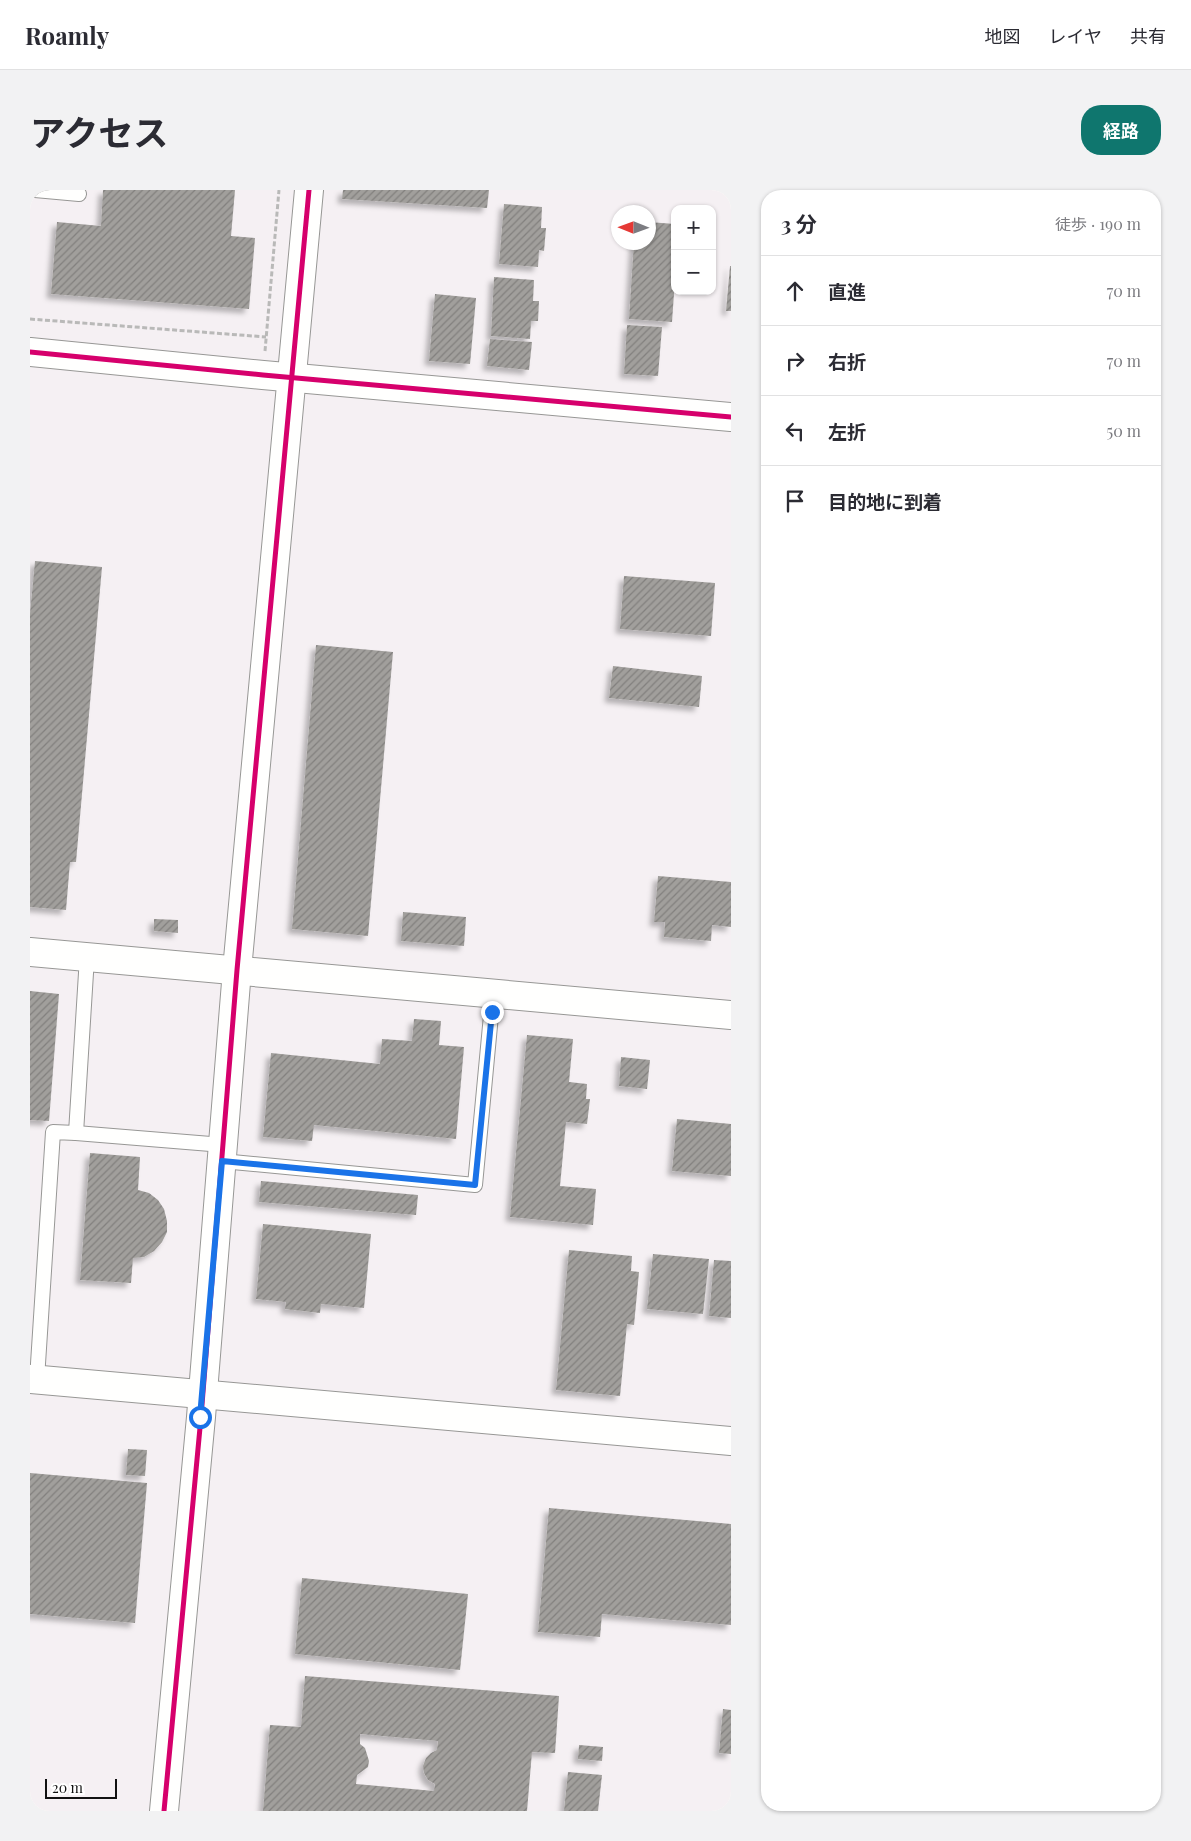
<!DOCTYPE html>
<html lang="ja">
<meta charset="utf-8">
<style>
body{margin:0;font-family:"Playfair Display","Noto Sans JP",serif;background:#f2f2f3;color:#2b2b33}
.controls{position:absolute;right:15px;top:15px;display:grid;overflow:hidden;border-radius:10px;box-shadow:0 1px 4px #0004}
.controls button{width:45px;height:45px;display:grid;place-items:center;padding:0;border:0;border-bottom:1px solid #e1e1e2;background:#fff;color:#2b2b33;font:25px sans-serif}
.compass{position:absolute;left:581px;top:15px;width:45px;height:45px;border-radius:50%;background:#fff;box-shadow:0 1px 4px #0004;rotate:271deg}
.scale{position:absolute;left:15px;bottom:12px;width:72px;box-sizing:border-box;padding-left:5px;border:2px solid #111;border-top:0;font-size:14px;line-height:18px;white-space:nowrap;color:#111;-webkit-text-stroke:4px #fff;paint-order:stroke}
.stop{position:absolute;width:15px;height:15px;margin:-11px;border:4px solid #1a73e8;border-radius:50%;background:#fff}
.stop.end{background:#1a73e8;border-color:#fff;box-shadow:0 1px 5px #0008}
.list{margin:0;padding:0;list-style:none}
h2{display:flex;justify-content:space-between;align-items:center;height:65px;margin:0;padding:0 20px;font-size:21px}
h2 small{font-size:16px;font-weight:400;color:#7c7c81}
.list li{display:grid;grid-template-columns:32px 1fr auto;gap:15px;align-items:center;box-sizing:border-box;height:70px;padding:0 20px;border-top:1px solid #e1e1e2}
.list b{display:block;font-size:19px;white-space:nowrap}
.list em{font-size:16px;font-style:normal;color:#7c7c81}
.icon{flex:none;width:28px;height:28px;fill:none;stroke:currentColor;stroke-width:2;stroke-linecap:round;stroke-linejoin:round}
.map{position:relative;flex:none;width:701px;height:1621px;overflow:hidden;border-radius:20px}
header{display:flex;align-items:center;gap:30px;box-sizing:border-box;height:70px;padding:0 25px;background:#fff;border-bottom:1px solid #e1e1e2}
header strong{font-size:24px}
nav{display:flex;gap:28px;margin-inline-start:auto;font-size:18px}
.intro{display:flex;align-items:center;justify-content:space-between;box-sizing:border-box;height:120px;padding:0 30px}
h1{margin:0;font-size:35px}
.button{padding:12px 22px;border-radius:20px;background:#0f766e;color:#fff;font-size:18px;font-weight:700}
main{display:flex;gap:30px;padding:0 30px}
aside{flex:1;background:#fff;border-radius:20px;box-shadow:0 1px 4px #0004}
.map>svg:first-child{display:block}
.industrial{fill:#f5f0f3;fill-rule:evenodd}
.building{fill:url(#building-hatch);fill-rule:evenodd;filter:url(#shadow)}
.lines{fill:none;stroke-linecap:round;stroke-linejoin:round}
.service-casing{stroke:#979795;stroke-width:16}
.minor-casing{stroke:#979795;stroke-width:30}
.path{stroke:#b9b9b8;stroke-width:3;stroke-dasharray:5 2.5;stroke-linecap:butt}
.service{stroke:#fffffe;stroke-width:14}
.minor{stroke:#fffffe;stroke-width:28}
.cycleway-casing{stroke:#fff;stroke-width:8}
.cycleway{stroke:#d6006c;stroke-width:5}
.route{stroke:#1a73e8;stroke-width:6}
</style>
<header>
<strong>Roamly</strong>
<nav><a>地図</a><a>レイヤ</a><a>共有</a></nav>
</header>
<div class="intro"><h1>アクセス</h1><a class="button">経路</a></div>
<main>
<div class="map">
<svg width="701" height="1621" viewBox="0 0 701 1621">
<defs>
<pattern id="building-hatch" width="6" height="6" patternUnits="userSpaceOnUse" patternTransform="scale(1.25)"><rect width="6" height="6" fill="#a19f9c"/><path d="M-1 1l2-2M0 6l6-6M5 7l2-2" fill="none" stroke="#82807e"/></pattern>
<filter id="shadow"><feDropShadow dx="-4.5" dy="4.5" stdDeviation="2.5" flood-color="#0004"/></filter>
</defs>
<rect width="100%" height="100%" fill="#fdfcf7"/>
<path class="industrial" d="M0 0H701V1621H0ZM645 19H682V101H645ZM588 22H618V52H588Z"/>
<g class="building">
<path d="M73 0H205L201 46 225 48 219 119 21 104 27 32 71 36Z"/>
<path d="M313 0H459L457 18 312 9Z"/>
<path d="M474 14 512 17 511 38H516L514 61 509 60 508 77 469 74Z"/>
<path d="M618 32 645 34V89L642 132 599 129 604 52H618Z"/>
<path d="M700 76H701V121H696Z"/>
<path d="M464 87 504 90 503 111H509L508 131H501L500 149 461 146Z"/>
<path d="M405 104 446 108 440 174 399 171Z"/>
<path d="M597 135 632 137 628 186 594 184Z"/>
<path d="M460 149 502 152 499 180 457 176Z"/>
<path d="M5 371 72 377 46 672H40L36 720 0 717V424Z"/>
<path d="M594 386 685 393 681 446 590 439Z"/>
<path d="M286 455 363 462 338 746 262 739Z"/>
<path d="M583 476 672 486 669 517 579 508Z"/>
<path d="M628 686 701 692V737L682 735 681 751 634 747 635 732H624Z"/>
<path d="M373 722 436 727 434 756 371 751Z"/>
<path d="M124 729 148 730V743L124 741Z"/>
<path d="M0 801 29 804 19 931 0 930Z"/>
<path d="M384 829 411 831 409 855 434 857 426 949 284 935 282 951 233 947 241 863 350 874 352 849 382 851Z"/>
<path d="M497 845 543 849 539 892 557 894 556 909H560L557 934 536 932 530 996 566 999 563 1035 480 1027Z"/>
<path d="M591 867 620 870 617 899 589 896Z"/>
<path d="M647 929 701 934V986L642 981Z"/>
<path d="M60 963 110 967 108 1000 119 1003 128 1010 134 1019 137 1031V1042L132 1052 124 1061 114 1067 103 1068 101 1093 50 1090Z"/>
<path d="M231 991 388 1005 386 1025 229 1012Z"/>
<path d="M233 1034 341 1044 334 1118 291 1114 290 1123 255 1119 256 1112 226 1109Z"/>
<path d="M539 1060 602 1066 601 1081 609 1082 604 1135 597 1134 590 1206 526 1200Z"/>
<path d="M623 1064 679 1069 673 1124 617 1119Z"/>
<path d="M684 1070 701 1071V1128L679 1126Z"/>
<path d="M98 1259 117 1260 115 1286 96 1285Z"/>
<path d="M0 1283 117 1293 105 1433 0 1424Z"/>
<path d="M519 1318 701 1334V1435L572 1424 570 1447 508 1442Z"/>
<path d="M272 1388 438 1404 430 1480 265 1464Z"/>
<path d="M275 1486 529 1506 525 1563 502 1562 497 1621H233L240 1535 271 1537ZM330 1544 408 1551 407 1560 401 1563 396 1568 393 1576 394 1583 398 1590 405 1594 404 1601 326 1594 327 1585 338 1577 339 1571 335 1558 330 1554Z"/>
<path d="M693 1519 701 1520V1564L689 1563Z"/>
<path d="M549 1555 573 1557 572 1571 548 1569Z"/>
<path d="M538 1582 572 1585 568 1621H534Z"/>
</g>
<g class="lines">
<g class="service-casing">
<g id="service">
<path d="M5 0 49 4"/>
<path d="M46 943 193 955"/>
<path d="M192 971 445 995 463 804"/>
<path d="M7 1189 23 942 46 943 57 767"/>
</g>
</g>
<g class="minor-casing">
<g id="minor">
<path d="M0 162 233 185 701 227"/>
<path d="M0 762 701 825"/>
<path d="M0 1189 701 1251"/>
<path d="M134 1621 171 1227 207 780 279 0"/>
</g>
</g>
<g class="path">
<path d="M0 129 236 147"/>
<path d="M235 161 249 0"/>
</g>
<use href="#service" class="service"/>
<use href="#minor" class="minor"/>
<g class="cycleway-casing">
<g id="cycleway">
<path d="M0 162 233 185 701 227"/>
<path d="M134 1621 171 1227 207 780 279 0"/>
</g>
</g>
<use href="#cycleway" class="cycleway"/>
</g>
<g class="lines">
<path class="route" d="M170 1227 192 971 445 995 462 822"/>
</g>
</svg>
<div class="controls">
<button>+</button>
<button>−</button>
</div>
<svg class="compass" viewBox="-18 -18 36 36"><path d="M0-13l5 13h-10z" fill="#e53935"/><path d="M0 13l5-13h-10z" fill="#7c7c81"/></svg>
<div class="scale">20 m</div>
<div class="stop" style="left:170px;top:1227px"></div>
<div class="stop end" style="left:462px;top:822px"></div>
</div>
<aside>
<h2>3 分<small>徒歩 · 190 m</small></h2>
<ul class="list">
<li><svg class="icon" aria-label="ahead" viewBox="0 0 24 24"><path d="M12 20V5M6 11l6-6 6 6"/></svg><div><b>直進</b></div><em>70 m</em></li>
<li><svg class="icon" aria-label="right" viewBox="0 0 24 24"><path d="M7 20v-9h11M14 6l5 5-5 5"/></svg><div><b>右折</b></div><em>70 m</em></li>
<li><svg class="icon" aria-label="left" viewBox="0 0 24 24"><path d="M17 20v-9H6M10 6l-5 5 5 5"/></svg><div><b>左折</b></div><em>50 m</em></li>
<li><svg class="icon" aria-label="arrive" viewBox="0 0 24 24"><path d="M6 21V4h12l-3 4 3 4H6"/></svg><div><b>目的地に到着</b></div></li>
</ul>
</aside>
</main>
